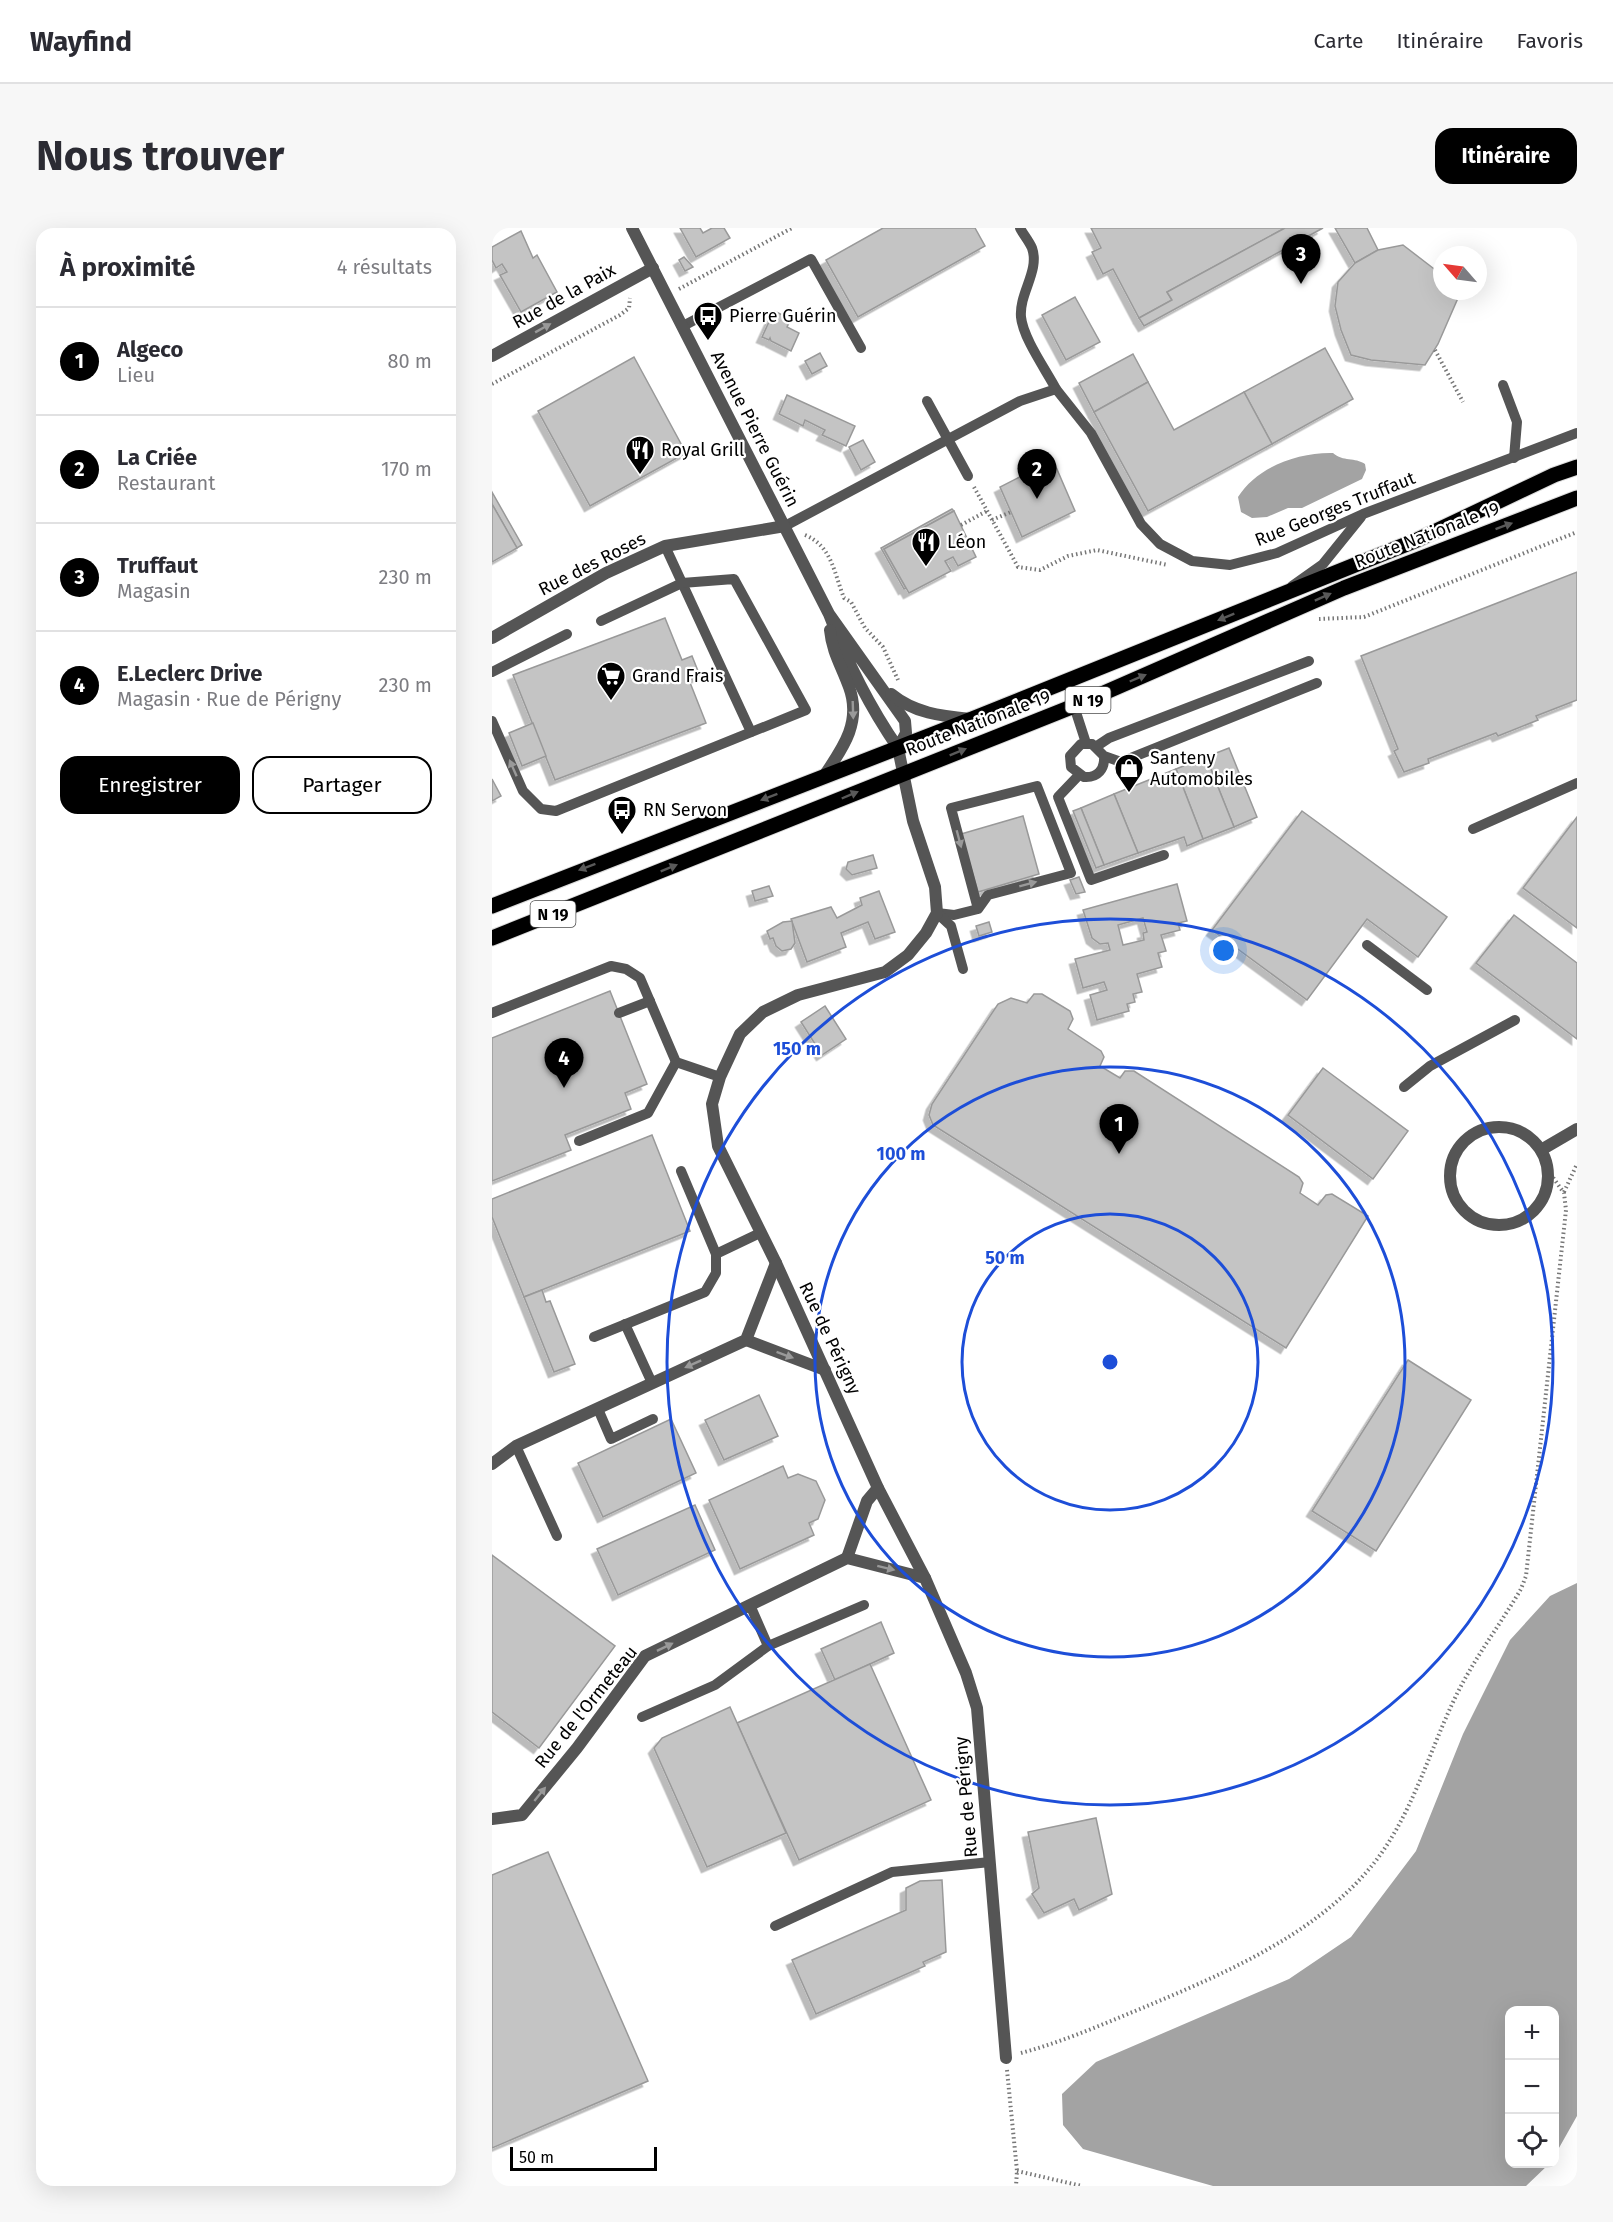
<!DOCTYPE html>
<html lang="fr">
<meta charset="utf-8">
<style>
body{margin:0;font-family:"Fira Sans",sans-serif;background:#f7f7f7;color:#2b2b33}
.controls{position:absolute;right:18px;bottom:18px;display:grid;overflow:hidden;border-radius:12px;box-shadow:0 6px 24px #0002}
.controls button{width:54px;height:54px;display:grid;place-items:center;padding:0;border:0;border-bottom:2px solid #e1e1e2;background:#fff;color:#2b2b33;font:30px sans-serif}
.compass{position:absolute;left:941px;top:18px;width:54px;height:54px;border-radius:50%;background:#fff;box-shadow:0 6px 24px #0002;rotate:298deg}
.scale{position:absolute;left:18px;bottom:15px;width:147px;box-sizing:border-box;padding-left:6px;border:3px solid #000;border-top:0;font-size:16px;line-height:21px;white-space:nowrap;color:#000;-webkit-text-stroke:4px #fff;paint-order:stroke}
.you{position:absolute;left:732px;top:723px;width:21px;height:21px;margin:-15px;border:4px solid #fff;border-radius:50%;background:#1a73e8;box-shadow:0 0 0 9px #1a73e833}
.badge{display:grid;place-items:center;width:39px;height:39px;border-radius:50%;background:#000;color:#fff;font-size:20px;font-weight:700}
.pin{position:absolute;translate:-50% -50px;filter:drop-shadow(0 2px 3px #0008)}
.pin::after{content:'';position:absolute;top:32px;width:21px;height:18px;background:inherit;clip-path:polygon(0 0,100% 0,50% 100%)}
.list{margin:0;padding:0;list-style:none}
h2{display:flex;justify-content:space-between;align-items:center;height:78px;margin:0;padding:0 24px;font-size:26px}
h2 small{font-size:20px;font-weight:400;color:#7c7c81}
.list li{display:grid;grid-template-columns:39px 1fr auto;gap:18px;align-items:center;box-sizing:border-box;height:108px;padding:0 24px;border-top:2px solid #e1e1e2}
.list b{display:block;font-size:22px;white-space:nowrap}
.list p{margin:0;font-size:20px;white-space:nowrap;color:#7c7c81}
.list em{font-size:20px;font-style:normal;color:#7c7c81}
.actions{display:flex;gap:12px;padding:18px 24px}
.actions a{flex:1;padding:14px 0;border:2px solid #000;border-radius:18px;text-align:center;font-size:21px;color:#000}
.actions .main{background:#000;color:#fff}
.icon{flex:none;width:33px;height:33px;fill:none;stroke:currentColor;stroke-width:2;stroke-linecap:round;stroke-linejoin:round}
.map{position:relative;flex:none;width:1085px;height:1958px;overflow:hidden;border-radius:18px}
header{display:flex;align-items:center;gap:36px;box-sizing:border-box;height:84px;padding:0 30px;background:#fff;border-bottom:2px solid #e1e1e2}
header strong{font-size:28px}
nav{display:flex;gap:33px;margin-inline-start:auto;font-size:21px}
.intro{display:flex;align-items:center;justify-content:space-between;box-sizing:border-box;height:144px;padding:0 36px}
h1{margin:0;font-size:42px}
.button{padding:15px 27px;border-radius:18px;background:#000;color:#fff;font-size:21px;font-weight:700}
main{display:flex;gap:36px;padding:0 36px}
aside{flex:1;background:#fff;border-radius:18px;box-shadow:0 6px 24px #0002}
.map>svg:first-child{display:block}
.water{fill:#a3a3a3}
.building{fill:#c4c4c4;stroke:#999;stroke-width:1.5;fill-rule:evenodd;filter:url(#shadow)}
.lines{fill:none;stroke-linecap:round;stroke-linejoin:round}
.primary-casing{stroke:#dbdbdb;stroke-width:17}
.path{stroke:#777;stroke-width:4;stroke-dasharray:1.5 3;stroke-linecap:butt}
.service{stroke:#555;stroke-width:10}
.minor{stroke:#555;stroke-width:12}
.tertiary{stroke:#555;stroke-width:12}
.primary{stroke:#000;stroke-width:15}
.oneway{fill:#999}
.oneway2{fill:#595959}
.ring{fill:none;stroke:#1d4ed8;stroke-width:3}
.labels{text-anchor:middle;dominant-baseline:central;stroke-width:4.5;stroke-linejoin:round;paint-order:stroke}
.shield{fill:#fff;stroke:#4c4c4c;stroke-width:1.5}
.shield-label{font-size:16px;font-weight:bold;fill:#000}
.street-label{font-size:18px;fill:#000;stroke:#fff}
.poi-label{font-size:18px;fill:#000;stroke:#fff;text-anchor:start}
.centre{fill:#1d4ed8;stroke:#fff;stroke-width:3}
.ring-label{font-size:18px;text-anchor:middle;font-weight:bold;fill:#1d4ed8;stroke:#fff;stroke-width:4.5;stroke-linejoin:round;paint-order:stroke}
</style>
<header>
<strong>Wayfind</strong>
<nav><a>Carte</a><a>Itinéraire</a><a>Favoris</a></nav>
</header>
<div class="intro"><h1>Nous trouver</h1><a class="button">Itinéraire</a></div>
<main>
<aside>
<h2>À proximité<small>4 résultats</small></h2>
<ul class="list">
<li><span class="badge">1</span><div><b>Algeco</b><p>Lieu</p></div><em>80 m</em></li>
<li><span class="badge">2</span><div><b>La Criée</b><p>Restaurant</p></div><em>170 m</em></li>
<li><span class="badge">3</span><div><b>Truffaut</b><p>Magasin</p></div><em>230 m</em></li>
<li><span class="badge">4</span><div><b>E.Leclerc Drive</b><p>Magasin · Rue de Périgny</p></div><em>230 m</em></li>
</ul>
<div class="actions"><a class="main">Enregistrer</a><a>Partager</a></div>
</aside>
<div class="map">
<svg width="1085" height="1958" viewBox="0 0 1085 1958">
<defs>
<filter id="shadow"><feDropShadow dx="-5.5" dy="5.5" stdDeviation="0" flood-color="#0004"/></filter>
</defs>
<rect width="100%" height="100%" fill="#fff"/>
<g class="water">
<path d="M841 225C851 234 863 229 873 236L874 242 870 251 810 280H796L775 289 760 290 749 284 746 269C765 239 806 224 841 225Z"/>
<path d="M1085 1355V1888L1063 1927 1062 1782H1017V1936H1057L1034 1958H721L591 1921 571 1897 570 1866 604 1834 797 1751 859 1709 924 1623 971 1506 1018 1412 1058 1368Z"/>
</g>
<g class="building">
<path d="M188 0H208L211 5 220 0H232L238 10 204 29Z"/>
<path d="M391 0H483L493 18 366 89 334 32Z"/>
<path d="M599 0H793L675 64 680 72 647 90 621 41 611 46 600 24 609 20Z"/>
<path d="M793 0H831L652 98 647 90 680 72 675 64Z"/>
<path d="M843 0H875L886 22 863 35Z"/>
<path d="M29 3 41 30 45 27 65 64 29 84 8 47 15 44 10 36 4 40 0 32V19Z"/>
<path d="M911 17 950 47V63H962L966 70 946 116 933 137 879 132 859 127 849 102 843 78 846 54 863 35 886 22Z"/>
<path d="M192 29 201 39 193 43 187 32Z"/>
<path d="M583 69 608 114 574 132 550 87Z"/>
<path d="M282 83 299 91 295 99 307 105 299 123 279 113 278 110 277 112 270 109Z"/>
<path d="M833 120 861 171 780 216 752 164Z"/>
<path d="M328 125 335 138 320 146 313 133Z"/>
<path d="M641 126 656 154 602 184 587 155Z"/>
<path d="M142 129 194 225 98 278 46 183Z"/>
<path d="M656 154 682 202 752 164 780 216 656 283 602 184Z"/>
<path d="M295 167 363 198 354 218 330 207 333 202 313 192 311 198 287 186Z"/>
<path d="M371 212 383 234 369 242 357 219Z"/>
<path d="M561 232 583 283 530 309 508 259Z"/>
<path d="M0 264 30 317 25 320 0 276Z"/>
<path d="M0 276 25 320 0 334Z"/>
<path d="M460 281 462 283 392 321 414 360 412 361 389 320Z"/>
<path d="M462 283 484 329 466 338 461 329 453 333 459 343 417 365 392 321Z"/>
<path d="M1085 344V472L1044 488 1046 492 1006 508 1004 505 936 531 937 535 912 544 902 523 906 521 869 428Z"/>
<path d="M173 390 190 432 200 428 208 448 197 452 214 495 63 552 21 447Z"/>
<path d="M41 495 54 528 30 538 17 505Z"/>
<path d="M737 520 765 589 742 599 714 529Z"/>
<path d="M714 529 742 599 711 611 684 541Z"/>
<path d="M684 541 711 611 695 618 692 609 646 625 622 566Z"/>
<path d="M0 551 9 568 0 573Z"/>
<path d="M622 566 646 625 612 637 589 580Z"/>
<path d="M589 580 612 637 604 640 581 583Z"/>
<path d="M810 583 955 689 926 729 875 691 815 772 720 702Z"/>
<path d="M531 588 547 646 486 664 469 606Z"/>
<path d="M1085 589V700L1031 660Z"/>
<path d="M381 627 385 640 360 647 354 641 356 634Z"/>
<path d="M587 649 593 664 584 666 578 652Z"/>
<path d="M685 656 695 693 686 695 688 702 669 707 674 723 666 725 670 739 645 746 650 764 641 766 643 774 635 776 637 783 605 792 598 767 615 762 612 754 591 760 583 731 618 722 616 715 608 716 600 710 591 682ZM651 690 655 704 651 705 652 712 631 717 626 697Z"/>
<path d="M277 658 281 668 263 673 260 663Z"/>
<path d="M387 663 403 704 383 711 376 694 349 705 354 719 315 734 299 691 339 679 345 690 370 677 368 670Z"/>
<path d="M1022 687 1085 735V811L984 735Z"/>
<path d="M300 693 303 715 299 721 290 723 284 718 281 710 278 711 275 703 291 694Z"/>
<path d="M497 694 500 704 487 708 484 698Z"/>
<path d="M118 763 155 856 133 865 139 881 73 907 79 922 0 953V810Z"/>
<path d="M542 766H550L578 783 581 791 576 801 609 823 612 829 608 838 628 850 633 843H642L807 949 811 955 808 965 826 977 834 967 840 966 876 988 794 1120 441 897 437 887 440 876 506 776 519 770 535 775Z"/>
<path d="M333 778 354 811 330 827 309 794Z"/>
<path d="M831 840 916 903 881 951 796 887Z"/>
<path d="M160 907 198 1003 32 1069 0 989V971Z"/>
<path d="M50 1062 54 1074 58 1073 83 1136 62 1144 32 1069Z"/>
<path d="M916 1132 979 1172 884 1323 820 1283Z"/>
<path d="M267 1167 286 1208 232 1232 213 1192Z"/>
<path d="M179 1191 204 1245 111 1289 86 1235Z"/>
<path d="M291 1238 296 1250 306 1246 324 1253 333 1272 326 1291 317 1295 322 1307 248 1341 217 1272Z"/>
<path d="M203 1277 223 1322 126 1367 105 1321Z"/>
<path d="M0 1327 123 1418 47 1520 0 1484Z"/>
<path d="M389 1394 402 1425 343 1452 329 1421Z"/>
<path d="M378 1436 439 1572 307 1632 245 1495Z"/>
<path d="M238 1479 294 1605 215 1639 162 1520 170 1510Z"/>
<path d="M604 1590 620 1666 587 1682 582 1671 552 1685 540 1666 547 1660 536 1604Z"/>
<path d="M56 1624 156 1853 0 1920V1647Z"/>
<path d="M450 1652 454 1724 431 1734 433 1738 324 1786 300 1732 414 1682V1660L428 1653Z"/>
</g>
<g class="lines">
<g class="primary-casing">
<g id="primary">
<path d="M0 678 480 491 925 312 1062 247 1085 239"/>
<path d="M0 710 582 478 852 360 1085 270"/>
</g>
</g>
<g class="path">
<path d="M187 61 300 0"/>
<path d="M943 122 971 174"/>
<path d="M0 156 128 87 137 80 138 70"/>
<path d="M482 259 526 339 548 342 576 328 605 322 676 337"/>
<path d="M500 292 519 284"/>
<path d="M469 297 495 283"/>
<path d="M313 307C340 318 342 345 352 370L359 374 373 400 391 419 406 452"/>
<path d="M827 391 872 389 1085 304"/>
<path d="M1072 964 1085 936"/>
<path d="M529 1825C570 1814 609 1797 648 1781 729 1747 820 1709 878 1640 919 1591 936 1526 963 1470 981 1432 1008 1397 1029 1361L1034 1348 1074 982 1072 965 1055 941"/>
<path d="M515 1842 525 1943 524 1958"/>
<path d="M525 1943 590 1958"/>
</g>
<g class="service">
<path d="M528 0C531 6 537 13 540 20 548 43 527 65 529 89 531 110 554 142 564 161"/>
<path d="M191 98 319 31 369 120"/>
<path d="M1011 157 1025 194 1022 230"/>
<path d="M435 173 476 248"/>
<path d="M293 298 528 173 564 161 599 205 649 296 668 316 700 333 738 337 785 325 871 286 1085 205"/>
<path d="M173 318 259 504"/>
<path d="M800 358 831 336 869 289"/>
<path d="M0 444 75 406"/>
<path d="M582 478 594 515"/>
<path d="M0 493 31 563 49 581 64 583 314 482 242 351 190 355 109 393"/>
<path d="M605 518 617 510 817 433"/>
<path d="M612 528C613 541 606 550 592 549L579 539 578 528 589 516H600L612 528 629 534 825 455"/>
<path d="M587 547 566 569 599 652 672 627"/>
<path d="M981 601 1085 555"/>
<path d="M445 685 462 687 486 681 496 667 579 645 545 558 459 580 486 681"/>
<path d="M445 685 459 698 471 741"/>
<path d="M875 717 935 762"/>
<path d="M0 785 119 738 134 741 148 750 184 834 228 849"/>
<path d="M127 785 158 773"/>
<path d="M912 859 938 838 1023 792"/>
<path d="M87 913 156 885 184 834"/>
<path d="M224 1026 268 1005"/>
<path d="M133 1096 160 1155"/>
<path d="M102 1109 213 1064 224 1045V1026L189 943"/>
<path d="M106 1181 119 1211 161 1191"/>
<path d="M24 1218 65 1308"/>
<path d="M258 1377 276 1418"/>
<path d="M150 1489 223 1457 276 1418 372 1377"/>
<path d="M283 1698 400 1644 498 1634"/>
</g>
<g class="minor">
<path d="M0 128 161 40"/>
<path d="M0 410 114 345 173 318 293 298"/>
<path d="M406 520 421 593 443 659 445 685 434 705 416 727 393 744 306 767 271 784 248 806 228 849 220 876 226 918 284 1035 386 1260 433 1350 474 1445 485 1480 514 1830"/>
<circle cx="1007" cy="948" r="49"/>
<path d="M1049 922 1085 901"/>
<path d="M254 1112 333 1142"/>
<path d="M0 1236 24 1218 254 1112 284 1035"/>
<path d="M355 1330 375 1273 386 1260"/>
<path d="M0 1591 30 1587 85 1520 153 1428 355 1330 433 1350"/>
</g>
<g class="tertiary">
<path d="M140 0 337 386C355 434 377 478 406 520L414 505 413 493 337 386"/>
<path d="M399 466C422 485 449 488 478 491"/>
<path d="M332 548C351 520 370 494 357 459 350 439 340 424 338 402"/>
</g>
<use href="#primary" class="primary"/>
</g>
<defs><path id="oneway-solid" d="M-6-.8H1V-3.2L6.5 0L1 3.2V.8H-6Z" transform="scale(1.5)"/></defs>
<g class="oneway">
<use href="#oneway-solid" transform="translate(51 100) rotate(-29)"/>
<use href="#oneway-solid" transform="translate(361 482) rotate(88)"/>
<use href="#oneway-solid" transform="translate(21 540) rotate(-114)"/>
<use href="#oneway-solid" transform="translate(467 611) rotate(75)"/>
<use href="#oneway-solid" transform="translate(536 656) rotate(-15)"/>
<use href="#oneway-solid" transform="translate(293 1127) rotate(20)"/>
<use href="#oneway-solid" transform="translate(201 1136) rotate(156)"/>
<use href="#oneway-solid" transform="translate(394 1340) rotate(14)"/>
<use href="#oneway-solid" transform="translate(173 1419) rotate(-26)"/>
<use href="#oneway-solid" transform="translate(48 1566) rotate(-51)"/>
</g>
<g class="oneway2">
<use href="#oneway-solid" transform="translate(1012 298) rotate(-20)"/>
<use href="#oneway-solid" transform="translate(831 369) rotate(-24)"/>
<use href="#oneway-solid" transform="translate(734 389) rotate(158)"/>
<use href="#oneway-solid" transform="translate(646 450) rotate(-23)"/>
<use href="#oneway-solid" transform="translate(466 524) rotate(-22)"/>
<use href="#oneway-solid" transform="translate(358 567) rotate(-23)"/>
<use href="#oneway-solid" transform="translate(277 569) rotate(159)"/>
<use href="#oneway-solid" transform="translate(95 639) rotate(159)"/>
<use href="#oneway-solid" transform="translate(177 640) rotate(-22)"/>
</g>
<g class="ring">
<circle cx="618" cy="1134" r="148"/>
<circle cx="618" cy="1134" r="295"/>
<circle cx="618" cy="1134" r="443"/>
</g>
<defs>
<g id="bus-pin" transform="scale(1.5)"><path d="M0 17L-7.5 6A9.5 9.5 0 1 1 7.5 6Z" fill="#000" stroke="#fff"/><path d="M-5-6H5V4H4V6H2V4H-2V6H-4V4H-5ZM-3.5-4V0h7V-4ZM-3.5 1.2v1.5H-2V1.2ZM2 1.2v1.5H3.5V1.2Z" fill="#fff"/></g>
<g id="restaurant-pin" transform="scale(1.5)"><path d="M0 17L-7.5 6A9.5 9.5 0 1 1 7.5 6Z" fill="#000" stroke="#fff"/><path d="M-5-6h1v4h1v-4h1v4h1v-4h1v5L-1.5 .5V6h-2V.5L-5-1ZM5-6V6H3V1.5H1.5Q1.5-4 5-6Z" fill="#fff"/></g>
<g id="supermarket-pin" transform="scale(1.5)"><path d="M0 17L-7.5 6A9.5 9.5 0 1 1 7.5 6Z" fill="#000" stroke="#fff"/><path d="M-6-5.5h2.5l.6 2H6L4.5 2H-2.5L-4.4-4H-6ZM-1.5 3.2a1.3 1.3 0 1 0 .1 0ZM3 3.2a1.3 1.3 0 1 0 .1 0Z" fill="#fff"/></g>
<g id="shop-pin" transform="scale(1.5)"><path d="M0 17L-7.5 6A9.5 9.5 0 1 1 7.5 6Z" fill="#000" stroke="#fff"/><path d="M-5-2.5h2.3a2.7 3.5 0 0 1 5.4 0H5L5.5 6h-11ZM-1.5-2.5h3a1.5 2.3 0 0 0-3 0Z" fill="#fff"/></g>
</defs>
<g fill-rule="evenodd">
<use href="#bus-pin" x="216" y="88"/>
<use href="#restaurant-pin" x="148" y="222"/>
<use href="#restaurant-pin" x="434" y="314"/>
<use href="#supermarket-pin" x="119" y="448"/>
<use href="#shop-pin" x="637" y="540"/>
<use href="#bus-pin" x="130" y="582"/>
</g>
<g class="labels">
<g class="shield">
<rect x="573.5" y="459" width="45" height="26" rx="4.5"/>
<rect x="38.5" y="673" width="45" height="26" rx="4.5"/>
</g>
<g class="shield-label">
<text x="596" y="472">N 19</text>
<text x="61" y="686">N 19</text>
</g>
<g class="street-label">
<text transform="translate(72 68) rotate(-29)">Rue de la Paix</text>
<text transform="translate(263 201) rotate(63)">Avenue Pierre Guérin</text>
<text transform="translate(843 281) rotate(-22)">Rue Georges Truffaut</text>
<text transform="translate(935 307) rotate(-21)">Route Nationale 19</text>
<text transform="translate(100 336) rotate(-27)">Rue des Roses</text>
<text transform="translate(486 495) rotate(-21)">Route Nationale 19</text>
<text transform="translate(338 1110) rotate(65)">Rue de Périgny</text>
<text transform="translate(94 1479) rotate(-51)">Rue de l'Ormeteau</text>
<text transform="translate(474 1569) rotate(-95)">Rue de Périgny</text>
</g>
<g class="poi-label">
<text x="237" y="88">Pierre Guérin</text>
<text x="169" y="222">Royal Grill</text>
<text x="455" y="314">Léon</text>
<text x="140" y="448">Grand Frais</text>
<text x="658" y="530">Santeny<tspan x="658" dy="21">Automobiles</tspan></text>
<text x="151" y="582">RN Servon</text>
</g>
</g>
<circle cx="618" cy="1134" r="9" class="centre"/>
<g class="ring-label">
<text x="305" y="827">150 m</text>
<text x="409" y="932">100 m</text>
<text x="513" y="1036">50 m</text>
</g>
</svg>
<div class="controls">
<button>+</button>
<button>−</button>
<button><svg class="icon" aria-label="locate" viewBox="0 0 24 24"><circle cx="12" cy="12" r="6"/><path d="M12 2v4M12 18v4M2 12h4M18 12h4"/></svg></button>
</div>
<svg class="compass" viewBox="-18 -18 36 36"><path d="M0-13l5 13h-10z" fill="#e53935"/><path d="M0 13l5-13h-10z" fill="#7c7c81"/></svg>
<div class="scale">50 m</div>
<div class="you"></div>
<div class="pin badge" style="left:627px;top:926px">1</div>
<div class="pin badge" style="left:545px;top:271px">2</div>
<div class="pin badge" style="left:809px;top:56px">3</div>
<div class="pin badge" style="left:72px;top:860px">4</div>
</div>
</main>
